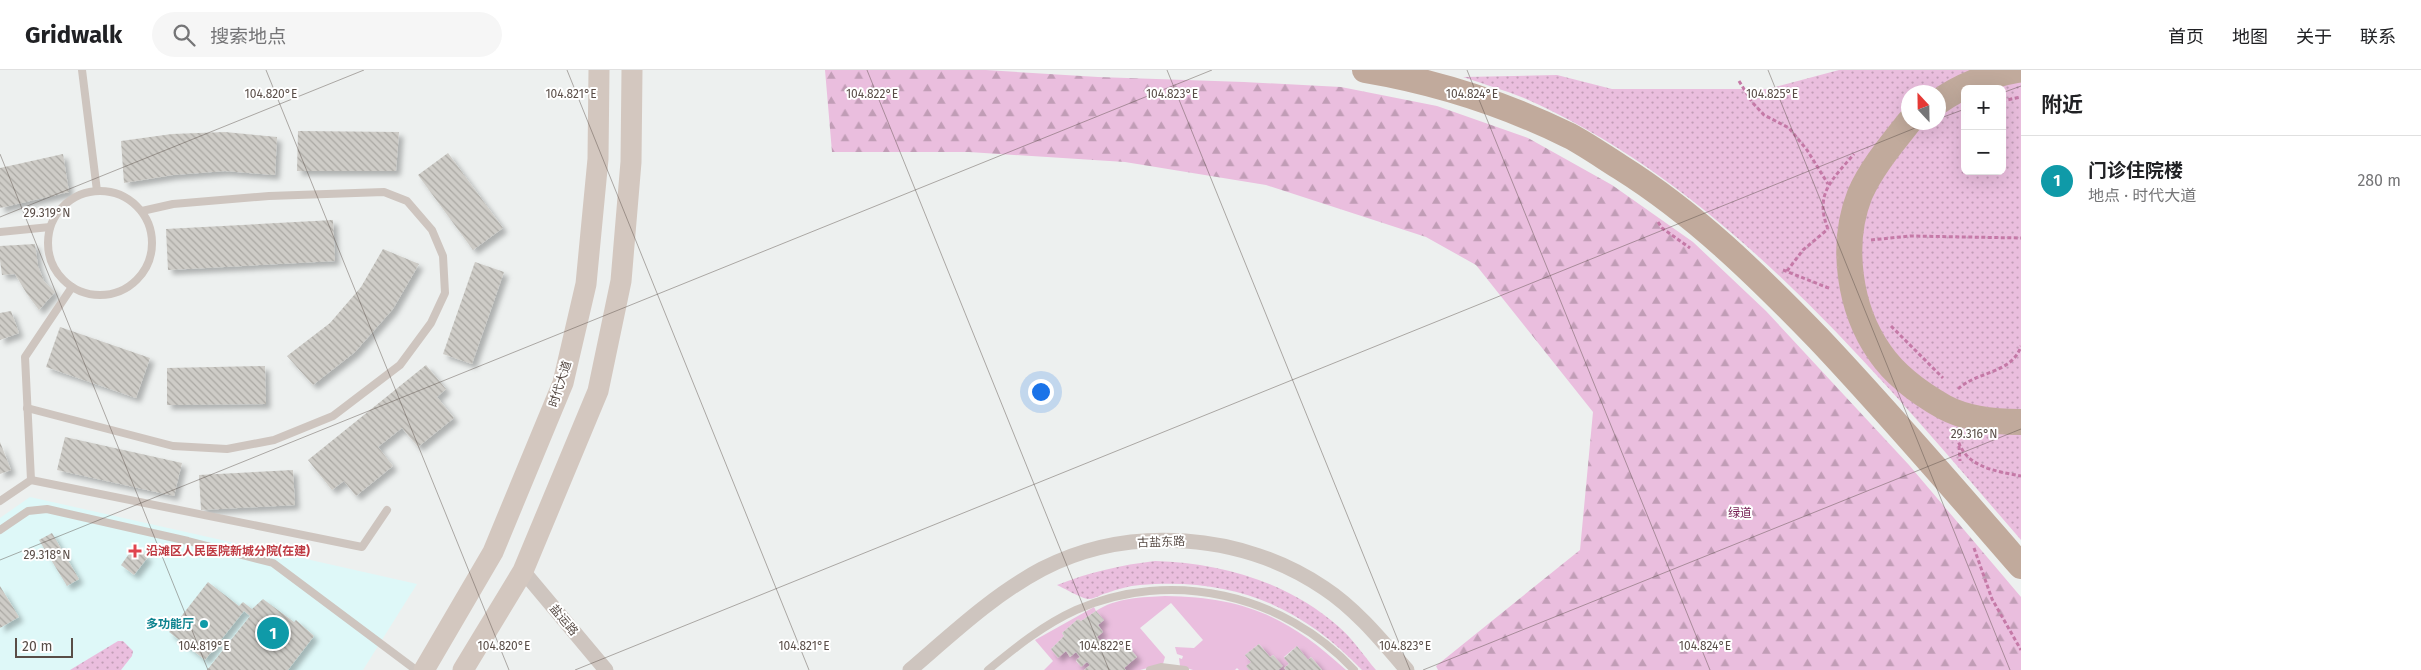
<!DOCTYPE html>
<html lang="zh">
<meta charset="utf-8">
<style>
body{margin:0;font-family:"Fira Sans","Noto Sans SC",sans-serif;background:#f6f6f6;color:#202124}
.controls{position:absolute;right:15px;top:15px;display:grid;overflow:hidden;border-radius:8px;box-shadow:0 5px 20px #0002}
.controls button{width:45px;height:45px;display:grid;place-items:center;padding:0;border:0;border-bottom:1px solid #e0e0e0;background:#fff;color:#202124;font:25px sans-serif}
.compass{position:absolute;left:1901px;top:15px;width:45px;height:45px;border-radius:50%;background:#fff;box-shadow:0 5px 20px #0002;rotate:338deg}
.scale{position:absolute;left:15px;bottom:12px;width:58px;box-sizing:border-box;padding-left:5px;border:2px solid #594d47;border-top:0;font-size:14px;line-height:18px;white-space:nowrap;color:#594d47;-webkit-text-stroke:4px #fff;paint-order:stroke}
.you{position:absolute;left:1040px;top:321px;width:18px;height:18px;margin:-12px;border:4px solid #fff;border-radius:50%;background:#1a73e8;box-shadow:0 0 0 8px #1a73e833}
.badge{display:grid;place-items:center;width:32px;height:32px;border-radius:50%;background:#d93025;color:#fff;font-size:16px;font-weight:700}
.pin{position:absolute;translate:-50% -50%;border:2px solid #fff;box-shadow:0 1px 5px #0006}
.list{margin:0;padding:0;list-style:none}
h2{display:flex;justify-content:space-between;align-items:center;height:65px;margin:0;padding:0 20px;font-size:21px}
h2 small{font-size:16px;font-weight:400;color:#757577}
.list li{display:grid;grid-template-columns:32px 1fr auto;gap:15px;align-items:center;box-sizing:border-box;height:90px;padding:0 20px;border-top:1px solid #e0e0e0}
.list b{display:block;font-size:19px;white-space:nowrap}
.list p{margin:0;font-size:16px;white-space:nowrap;color:#757577}
.list em{font-size:16px;font-style:normal;color:#757577}
.icon{flex:none;width:28px;height:28px;fill:none;stroke:currentColor;stroke-width:2;stroke-linecap:round;stroke-linejoin:round}
.map{position:relative;flex:none;width:2021px;height:600px;overflow:hidden}
header{display:flex;align-items:center;gap:30px;box-sizing:border-box;height:70px;padding:0 25px;background:#fff;border-bottom:1px solid #e0e0e0}
header strong{font-size:24px}
nav{display:flex;gap:28px;margin-inline-start:auto;font-size:18px}
.search{width:350px;height:45px;background:#f6f6f6;display:flex;align-items:center;gap:12px;box-sizing:border-box;padding:0 18px;border-radius:28px;color:#757577;font-size:19px}
main{display:flex}
aside{flex:1;background:#fff}
.map>svg:first-child{display:block}
.medical{fill:#def8f8}
.grass{fill:url(#grass-dots);fill-rule:evenodd}
.forest{fill:url(#forest-firs)}
.green{fill:#eabede}
.building{fill:url(#building-back-hatch);filter:url(#shadow)}
.lines{fill:none;stroke-linecap:round;stroke-linejoin:round}
.path{stroke:#c579a7;stroke-width:3;stroke-dasharray:4 2.5;stroke-linecap:butt}
.service{stroke:#cec5bf;stroke-width:8}
.minor{stroke:#cec5bf;stroke-width:15}
.secondary{stroke:#d3c7bf;stroke-width:21}
.trunk{stroke:#c1aa9c;stroke-width:26}
.ticks{fill:none;stroke:#594d47;stroke-width:1;stroke-opacity:0.45}
.health-dot{fill:#e0444e;stroke:#fff;stroke-width:2}
.culture-dot{fill:#0f9aa8;stroke:#fff;stroke-width:2}
.labels{text-anchor:middle;dominant-baseline:central;stroke-width:4;stroke-linejoin:round;paint-order:stroke}
.street-label{font-size:12px;fill:#594d47;stroke:#fff}
.park-label{font-size:12px;fill:#741e52;stroke:#fff}
.health-label{font-size:12px;font-weight:bold;fill:#be3a42;stroke:#fff;text-anchor:start}
.culture-label{font-size:12px;font-weight:bold;fill:#0d838f;stroke:#fff;text-anchor:end}
.ticks-label{font-size:12px;text-anchor:middle;fill:#594d47;stroke:#fff;stroke-width:4;stroke-linejoin:round;paint-order:stroke}
</style>
<header>
<strong>Gridwalk</strong>
<div class="search"><svg class="icon" aria-label="search" viewBox="0 0 24 24"><circle cx="10" cy="10" r="6"/><path d="M15 15l6 6"/></svg>搜索地点</div>
<nav><a>首页</a><a>地图</a><a>关于</a><a>联系</a></nav>
</header>
<main>
<div class="map">
<svg width="2021" height="600" viewBox="0 0 2021 600">
<defs>
<pattern id="grass-dots" width="8" height="8" patternUnits="userSpaceOnUse" patternTransform="scale(1.25)"><rect width="8" height="8" fill="#eabede"/><path d="M2 2h.1M6 6h.1" fill="none" stroke="#c19db6" stroke-width="1.8" stroke-linecap="round"/></pattern>
<pattern id="forest-firs" width="22" height="20" patternUnits="userSpaceOnUse" patternTransform="scale(1.25)"><rect width="22" height="20" fill="#eabede"/><path d="M5 1l3.5 6h-7zM16 11l3.5 6h-7z" fill="#c19db6"/></pattern>
<pattern id="building-back-hatch" width="6" height="6" patternUnits="userSpaceOnUse" patternTransform="scale(1.25)"><rect width="6" height="6" fill="#ceccc7"/><path d="M-1 5l2 2M0 0l6 6M5-1l2 2" fill="none" stroke="#aaa8a3"/></pattern>
<filter id="shadow"><feDropShadow dx="4.5" dy="4.5" stdDeviation="2.5" flood-color="#0004"/></filter>
</defs>
<rect width="100%" height="100%" fill="#edf0ef"/>
<path class="medical" d="M30 427 417 514 363 600H0V448Z"/>
<g class="grass">
<path d="M1839 0H2021V470C1880 307 1725 116 1524 28 1504 20 1483 14 1463 7L1557 5 1612 19H1768ZM1965 19H2002V101H1965ZM1908 22H1938V52H1908Z"/>
<path d="M1155 491C1222 493 1288 512 1339 557 1353 569 1364 586 1376 600H1362C1300 535 1231 507 1140 515 1129 516 1117 519 1107 523 1102 524 1094 529 1089 529 1082 529 1064 518 1057 515 1090 502 1121 495 1155 491Z"/>
<path d="M118 571H123L133 581 132 586 121 600H70Z"/>
</g>
<path class="forest" d="M825 0H986L1098 7 1244 12 1341 17 1437 36 1528 68 1612 115 1693 172 1766 241 1909 395 2021 527V600H1438L1436 596 1580 480 1593 342 1476 195 1426 167 1266 115 1125 92 969 82H832Z"/>
<path class="green" d="M1165 526C1245 527 1288 547 1346 600H1322L1311 587 1308 590 1297 576 1284 587 1289 594 1284 598 1286 600H1279L1282 596 1273 585 1270 587 1259 574 1245 585 1251 592 1249 600H1239L1237 598 1235 600H1193L1180 596 1179 588 1182 589 1183 586 1177 584 1175 577 1194 578 1203 570 1171 533 1140 558 1165 587 1163 594 1140 600H1126L1124 598 1137 587 1127 575 1123 578 1118 572 1106 582 1102 578 1104 576 1097 567 1103 562 1098 555 1104 550 1096 541 1081 551 1078 549 1062 563 1064 566 1051 579 1058 587 1066 581 1070 587 1076 582 1080 587 1076 591 1081 596 1087 592 1090 595 1084 600H1044L1053 591 1035 570 1094 537 1096 541C1115 528 1143 527 1165 526Z"/>
<g class="building">
<path d="M298 61 399 62 396 101H297Z"/>
<path d="M225 62 277 67 275 105 225 101 173 105 124 113 121 71 172 64Z"/>
<path d="M448 83 503 158 473 180 418 105Z"/>
<path d="M63 84 69 122 0 138V98Z"/>
<path d="M333 150 335 191 168 200 166 159Z"/>
<path d="M35 174 38 196 44 211 55 222 39 240 27 224 15 204 2 205 0 190V176Z"/>
<path d="M383 179 419 194 393 239 355 282 313 315 287 286 330 253 361 217Z"/>
<path d="M475 192 504 202 472 294 443 284Z"/>
<path d="M11 241 19 263 0 270V243Z"/>
<path d="M60 257 150 288 136 328 46 297Z"/>
<path d="M426 295 446 319 437 327 454 348 418 377 402 358 378 377 393 396 356 426 344 411 332 420 308 390Z"/>
<path d="M265 296 266 334 167 335V298Z"/>
<path d="M65 367 182 393 174 426 57 400Z"/>
<path d="M0 372 11 400 0 404Z"/>
<path d="M293 400 295 435 201 440 199 405Z"/>
<path d="M52 463 79 509 67 516 39 470Z"/>
<path d="M134 477 148 487 134 505 121 495Z"/>
<path d="M208 512 239 536 243 532 252 539 263 529 294 552 296 550 314 566 288 600H207L250 546 244 541 205 590 169 562Z"/>
<path d="M0 516 19 547 0 558Z"/>
<path d="M1096 541 1104 550 1098 555 1103 562 1097 567 1104 576 1102 578 1106 582 1118 572 1123 578 1127 575 1137 587 1124 598 1126 600H1084L1090 595 1087 592 1081 597 1076 590 1080 587 1076 582 1070 587 1066 581 1058 588 1051 579 1064 566 1062 563 1078 549 1081 551Z"/>
<path d="M1259 574 1270 587 1273 585 1283 596 1278 600H1249L1246 596 1251 592 1245 585Z"/>
<path d="M1297 576 1308 590 1311 587 1322 600H1286L1284 598 1289 594 1284 588Z"/>
</g>
<g class="lines">
<g class="path">
<path d="M1739 11 1752 32 1764 45 1789 58 1807 80 1828 114"/>
<path d="M2002 31 2021 27"/>
<path d="M1658 152 1662 158 1690 178"/>
<path d="M1828 159C1814 124 1832 110 1854 84"/>
<path d="M1871 170 1910 166 2021 168"/>
<path d="M1783 200 1831 219"/>
<path d="M1787 201 1803 180 1828 159"/>
<path d="M1891 256 1943 308"/>
<path d="M1958 319C1977 301 2012 304 2021 276"/>
<path d="M1957 366C1963 397 1995 401 2021 406"/>
<path d="M1959 376 1960 391"/>
<path d="M1974 478 1992 529 2021 580"/>
</g>
<g class="service">
<path d="M82 0 97 121"/>
<circle cx="100" cy="173" r="52"/>
<path d="M0 162 50 157"/>
<path d="M27 338 173 376 227 379 274 370 333 346 400 295 431 253 445 223 443 186 432 160 407 131 384 122 269 126 173 134 142 141"/>
<path d="M31 410 362 477 387 440"/>
<path d="M0 431 31 410 25 287 72 217"/>
<path d="M0 460 28 441 47 439 188 471 273 493 416 600"/>
<path d="M988 600C1016 577 1043 555 1076 540 1170 498 1284 524 1354 600"/>
<path d="M1150 600 1161 597 1185 600"/>
</g>
<g class="minor">
<path d="M523 501 606 600"/>
<path d="M910 600C952 564 993 525 1042 499 1129 454 1243 463 1324 518 1356 539 1382 571 1407 600"/>
</g>
<g class="secondary">
<path d="M424 600 493 482 563 313 586 214 598 89 599 0"/>
<path d="M463 600 523 501 598 321 621 211 631 92 632 0"/>
</g>
<g class="trunk">
<path d="M1365 0C1436 12 1505 34 1570 66 1587 75 1604 87 1620 97 1695 144 1757 205 1818 268 1888 342 1954 419 2021 496"/>
<path d="M1938 32C1962 15 1989 5 2017 0"/>
<path d="M1909 52C1891 75 1872 97 1860 124 1840 174 1849 239 1880 283 1895 305 1921 324 1944 337 1966 349 1996 352 2021 352"/>
</g>
</g>
<path class="ticks" d="M266 0 509 600M567 0 809 600M867 0 1109 600M1167 0 1410 600M1467 0 1710 600M1768 0 2010 600M2002 23 2021 16M1938 49 1965 39M0 84 208 600M0 147 364 0M0 490 1212 0M575 600 1930 52M1423 600 2021 359"/>
<path class="health-dot" d="M132.5 473.5h5v5h5v5h-5v5h-5v-5h-5v-5h5z"/>
<circle class="culture-dot" cx="204" cy="554" r="5"/>
<g class="labels">
<g class="street-label">
<text transform="translate(560 314) rotate(-72)">时代大道</text>
<text transform="translate(1161 472) rotate(-2)">古盐东路</text>
<text transform="translate(564 550) rotate(50)">盐运路</text>
</g>
<g class="park-label">
<text x="1740" y="443">绿道</text>
</g>
<g class="health-label">
<text x="146" y="481">沿滩区人民医院新城分院(在建)</text>
</g>
<g class="culture-label">
<text x="194" y="554">多功能厅</text>
</g>
</g>
<g class="ticks-label">
<text x="271" y="28">104.820°E</text>
<text x="571" y="28">104.821°E</text>
<text x="872" y="28">104.822°E</text>
<text x="1172" y="28">104.823°E</text>
<text x="1472" y="28">104.824°E</text>
<text x="1772" y="28">104.825°E</text>
<text x="47" y="147">29.319°N</text>
<text x="1974" y="368">29.316°N</text>
<text x="47" y="489">29.318°N</text>
<text x="204" y="580">104.819°E</text>
<text x="504" y="580">104.820°E</text>
<text x="804" y="580">104.821°E</text>
<text x="1105" y="580">104.822°E</text>
<text x="1405" y="580">104.823°E</text>
<text x="1705" y="580">104.824°E</text>
</g>
</svg>
<div class="controls">
<button>+</button>
<button>−</button>
</div>
<svg class="compass" viewBox="-18 -18 36 36"><path d="M0-13l5 13h-10z" fill="#e53935"/><path d="M0 13l5-13h-10z" fill="#757577"/></svg>
<div class="scale">20 m</div>
<div class="you"></div>
<div class="pin badge" style="left:273px;top:563px;background:#0f9aa8">1</div>
</div>
<aside>
<h2>附近<small></small></h2>
<ul class="list">
<li><span class="badge" style="background:#0f9aa8">1</span><div><b>门诊住院楼</b><p>地点 · 时代大道</p></div><em>280 m</em></li>
</ul>
</aside>
</main>
